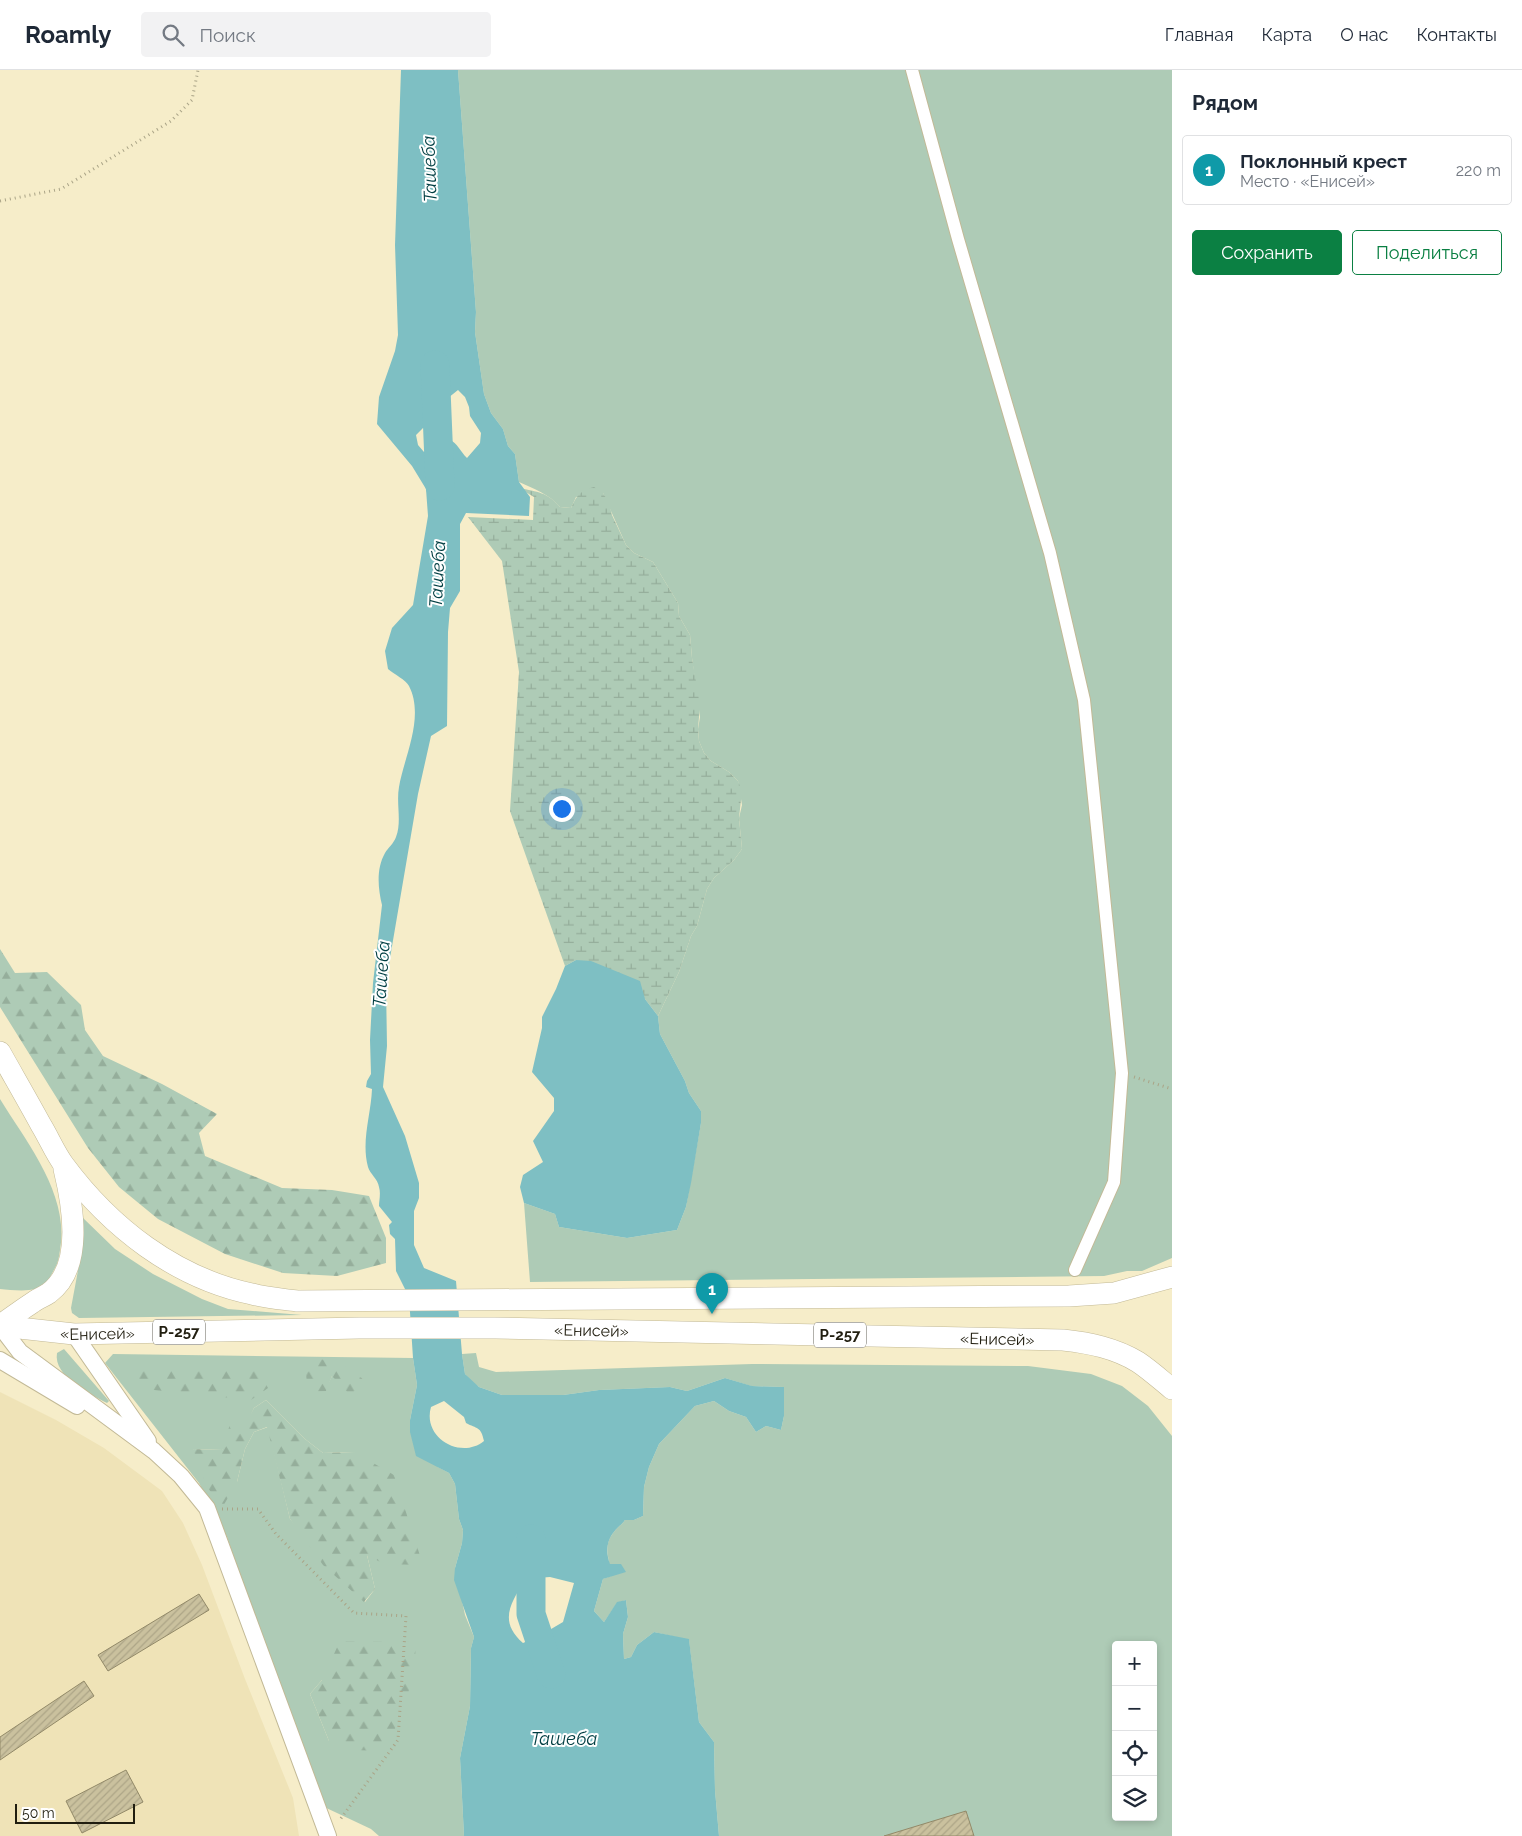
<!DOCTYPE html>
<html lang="ru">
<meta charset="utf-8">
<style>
body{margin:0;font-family:Raleway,sans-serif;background:#f2f2f3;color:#1f2937}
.controls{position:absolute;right:15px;bottom:15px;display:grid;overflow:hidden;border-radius:5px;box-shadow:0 2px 8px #0003}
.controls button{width:45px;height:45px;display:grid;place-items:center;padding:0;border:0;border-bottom:1px solid #e0e1e3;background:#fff;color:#1f2937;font:25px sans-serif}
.scale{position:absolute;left:15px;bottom:12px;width:120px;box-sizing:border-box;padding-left:5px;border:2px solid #211e10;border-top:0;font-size:14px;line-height:18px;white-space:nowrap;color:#211e10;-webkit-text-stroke:4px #fff;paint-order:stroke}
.you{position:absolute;left:561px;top:738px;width:18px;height:18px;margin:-12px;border:4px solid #fff;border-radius:50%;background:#1a73e8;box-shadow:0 0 0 8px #1a73e833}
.badge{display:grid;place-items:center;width:32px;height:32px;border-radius:50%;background:#0b8043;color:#fff;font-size:16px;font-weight:700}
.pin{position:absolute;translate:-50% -41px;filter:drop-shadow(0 1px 2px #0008)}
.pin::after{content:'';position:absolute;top:26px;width:18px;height:15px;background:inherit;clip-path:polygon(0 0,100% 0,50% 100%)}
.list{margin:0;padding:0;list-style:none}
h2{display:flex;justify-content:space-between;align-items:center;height:65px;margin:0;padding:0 20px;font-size:21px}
h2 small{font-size:16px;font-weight:400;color:#747a83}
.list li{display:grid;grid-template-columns:32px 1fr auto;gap:15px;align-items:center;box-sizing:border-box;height:70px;margin:0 10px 10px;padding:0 10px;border:1px solid #e0e1e3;border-radius:5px}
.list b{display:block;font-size:19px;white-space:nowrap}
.list p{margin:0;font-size:16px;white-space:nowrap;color:#747a83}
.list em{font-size:16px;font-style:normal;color:#747a83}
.actions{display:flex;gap:10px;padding:15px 20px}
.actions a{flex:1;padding:11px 0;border:1px solid #0b8043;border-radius:5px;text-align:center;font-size:18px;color:#0b8043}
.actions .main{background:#0b8043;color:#fff}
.icon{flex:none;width:28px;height:28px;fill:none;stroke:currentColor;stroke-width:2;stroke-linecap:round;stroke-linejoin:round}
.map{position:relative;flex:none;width:1172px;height:1766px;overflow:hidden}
header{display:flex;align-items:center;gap:30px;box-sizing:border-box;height:70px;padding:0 25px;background:#fff;border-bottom:1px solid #e0e1e3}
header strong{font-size:24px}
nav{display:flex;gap:28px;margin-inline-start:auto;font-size:18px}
.search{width:350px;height:45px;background:#f2f2f3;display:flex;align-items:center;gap:12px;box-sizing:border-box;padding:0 18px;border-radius:5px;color:#747a83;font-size:19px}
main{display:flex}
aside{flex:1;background:#fff}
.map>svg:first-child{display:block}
.built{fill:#efe3b7}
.grass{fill:#aecbb6;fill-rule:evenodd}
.forest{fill:url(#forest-firs)}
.wetland{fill:url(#wetland-marsh)}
.water{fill:#7ebfc3;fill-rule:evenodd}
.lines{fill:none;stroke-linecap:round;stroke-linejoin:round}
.river{stroke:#7ebfc3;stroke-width:29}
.building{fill:url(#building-hatch);stroke:#928968}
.minor-casing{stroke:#c2b996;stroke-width:14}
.tertiary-casing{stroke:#c2b996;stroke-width:18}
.trunk-casing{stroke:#c2b996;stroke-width:22}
.path{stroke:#aaa487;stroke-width:3;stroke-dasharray:1 4;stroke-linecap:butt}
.minor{stroke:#fff;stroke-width:12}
.tertiary{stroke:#fff;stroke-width:16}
.trunk{stroke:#fff;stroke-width:21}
.labels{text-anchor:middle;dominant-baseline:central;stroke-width:4;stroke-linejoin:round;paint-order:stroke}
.shield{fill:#fff;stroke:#646258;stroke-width:1}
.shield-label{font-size:15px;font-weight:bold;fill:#211e10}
.street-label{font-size:16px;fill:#211e10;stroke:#fff}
.water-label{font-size:18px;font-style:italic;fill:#003e42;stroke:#fff}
</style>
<header>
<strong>Roamly</strong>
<div class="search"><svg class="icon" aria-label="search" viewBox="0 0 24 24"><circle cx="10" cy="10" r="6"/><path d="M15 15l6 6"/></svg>Поиск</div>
<nav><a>Главная</a><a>Карта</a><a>О нас</a><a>Контакты</a></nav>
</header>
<main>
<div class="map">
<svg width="1172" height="1766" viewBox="0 0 1172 1766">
<defs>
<pattern id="forest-firs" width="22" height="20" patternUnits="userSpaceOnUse" patternTransform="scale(1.25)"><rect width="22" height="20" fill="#aecbb6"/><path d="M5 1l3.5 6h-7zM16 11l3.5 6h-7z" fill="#95ae9b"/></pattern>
<pattern id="wetland-marsh" width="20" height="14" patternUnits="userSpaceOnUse" patternTransform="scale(1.25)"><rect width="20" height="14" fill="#aecbb6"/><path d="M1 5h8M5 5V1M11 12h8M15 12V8" fill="none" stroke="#95ae9b"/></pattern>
<pattern id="building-hatch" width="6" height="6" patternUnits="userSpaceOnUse" patternTransform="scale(1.25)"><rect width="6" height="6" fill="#cac19e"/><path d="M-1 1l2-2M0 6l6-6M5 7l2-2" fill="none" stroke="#ada587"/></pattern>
</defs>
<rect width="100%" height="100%" fill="#f6edc9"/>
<path class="built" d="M0 1322 56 1350 104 1378 162 1421 183 1453 202 1495 245 1609 293 1728 299 1766H0Z"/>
<g class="grass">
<path d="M458 0H1172V1188L1142 1201H1127L1104 1206 530 1212 524 1133 555 1144 559 1157 627 1168 677 1160 686 1137 701 1053V1041L689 1023 685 1011 660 964 658 946 679 902 691 866 697 856 707 819 714 808 734 790 742 779 739 748 742 735 738 711 729 702 711 691 704 683 699 671 698 659 700 647 692 588 690 565 679 546 678 533 653 492 634 483 626 475 603 423 576 427 571 438 560 437C549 424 534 419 519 412L515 384 508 376 503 359 491 343 484 324 475 262 476 242Z"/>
<path d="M0 1029C27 1073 70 1125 60 1180 59 1187 58 1193 55 1198 52 1203 50 1208 47 1212 37 1224 14 1220 0 1219Z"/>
<path d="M81 1146 115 1179 153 1204 202 1229 228 1239 302 1245 79 1248 72 1243 71 1238 82 1179Z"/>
<path d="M64 1279 109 1331 107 1333C90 1324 53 1306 57 1283Z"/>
<path d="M476 1283 479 1297 496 1302 752 1294 1028 1296 1091 1304 1122 1316 1148 1336 1172 1366V1766H719L715 1720 714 1672 699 1652 689 1570 654 1562 637 1575 631 1587 624 1589 623 1564 628 1547 626 1530 617 1533 604 1552 594 1541 603 1509 611 1506C610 1490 602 1476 614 1462 617 1457 622 1455 625 1450H634L643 1446 644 1417 649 1397 659 1374 695 1336 714 1331 729 1341 746 1347 756 1362 766 1356 781 1360 784 1346V1317L751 1316 725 1308 687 1321 670 1317 599 1320 563 1325H502L479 1317 471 1311 465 1304 462 1284ZM1116 1575H1153V1747H1116Z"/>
<path d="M113 1284 413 1288 417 1315 410 1350 438 1397 449 1403 455 1414 459 1449 463 1460 462 1473 455 1498 465 1545 474 1567 471 1578 470 1636 460 1688 464 1766H379L371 1759 320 1735 227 1467 199 1413 105 1293ZM313 1288 363 1309 332 1306 326 1318ZM266 1330 305 1369 323 1383 354 1382 367 1485 375 1519 365 1532 290 1449 268 1357 254 1362 245 1379 237 1412 193 1379 222 1380 249 1349 254 1338ZM322 1610 329 1671 310 1624Z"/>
</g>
<g class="forest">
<path d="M0 879 15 903 47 902 81 935 85 960 103 986 162 1014 217 1044 199 1063 205 1086 282 1118 332 1120 369 1126 386 1168V1193L337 1206 283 1203 225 1184 158 1149 119 1117 88 1078 0 937Z"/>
<path d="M313 1287 343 1295 363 1309 351 1326 332 1306 326 1321 308 1322 306 1304Z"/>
<path d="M136 1299 258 1300 268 1318 251 1330 135 1318 131 1309Z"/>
<path d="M266 1330 305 1369 323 1383 354 1382 394 1405 423 1495 384 1494 367 1485 375 1519 364 1532 323 1495 290 1449 267 1357 254 1362 245 1379 237 1412 222 1438 206 1415 193 1379 222 1380 231 1351 248 1349 254 1338Z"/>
<path d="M340 1571 416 1572 414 1607 387 1681 351 1680 329 1671 310 1624 322 1610Z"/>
</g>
<path class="wetland" d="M594 417 603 423 609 433 612 445 626 475 634 483 653 492 678 533 679 546 690 565 692 588 700 635 698 659 699 671 704 683 711 691 729 702 738 711 742 721 739 748 742 779 734 790 714 808 707 819 697 856 691 866 679 902 658 946 645 929 576 890 565 896 510 741 519 602 502 491 468 447 533 450 534 427 519 418C538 422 547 422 560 437L571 438C576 426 581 420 594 417Z"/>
<g class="water">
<path d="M401 0H458L476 242 475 262 484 324 491 343 503 359 508 376 515 384 519 412 530 427 529 446 466 443 460 454V521L450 538 448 562 447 656 431 666 418 724 390 888 386 915 387 976 383 1017 405 1066 419 1113V1128L414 1141V1175L424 1198 456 1211 462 1284 465 1304 479 1317 502 1325H563L599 1320 670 1317 687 1321 725 1308 752 1316 784 1317V1346L781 1360 766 1356 756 1362 746 1347 729 1341 714 1331 695 1336 659 1374 649 1397 644 1417 643 1446 634 1450H625C622 1455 617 1457 614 1462 606 1471 606 1484 610 1494H621L626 1502 603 1509 594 1541 604 1552 617 1532 626 1530 628 1547 623 1564 624 1589 631 1587 637 1575 654 1562 689 1569 699 1652 714 1672 715 1720 719 1766H464L460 1688 470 1636 471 1578 474 1567 454 1510 455 1498 462 1473 463 1460 459 1449 455 1414 449 1403 416 1386 410 1362V1350L417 1315 413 1288 409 1227 396 1201 395 1169 390 1164 389 1155 392 1152 379 1136C379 1131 381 1123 379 1117 378 1109 370 1104 368 1097 361 1071 371 1045 372 1019L366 1017 367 1011 371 1004 370 970 373 913 382 835C378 818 376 799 385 783 388 778 394 773 396 767 402 751 396 734 399 717 404 687 425 647 409 616 406 610 394 604 388 599L385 581 392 558 413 535 428 446 426 419 412 396 377 354 379 327 395 281 398 265 395 175ZM458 320 465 327 469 337 470 346 481 363 480 373 467 388C460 381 458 374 449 369L434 381 424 382 418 375 416 365 423 358 433 356 434 337 443 332ZM444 1331 464 1347 466 1353C477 1359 481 1356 484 1371 461 1390 422 1368 431 1337ZM550 1507 574 1513 563 1552 541 1565 523 1573C498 1551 511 1533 525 1510L536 1508Z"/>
<path d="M576 890 591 891 640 911 645 929 658 946 660 964 685 1011 689 1023 701 1041V1053L691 1113 686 1137 677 1160 627 1168 559 1157 555 1144 524 1133 520 1117 523 1105 543 1092 533 1071 554 1041V1028L532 1002 542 958V947L556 919 565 896Z"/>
</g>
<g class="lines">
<g class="river">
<path d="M435 295 440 416"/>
<path d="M531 1469V1544L551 1604"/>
</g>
</g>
<g class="building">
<path d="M199 1524 209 1540 108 1601 98 1585Z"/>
<path d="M84 1611 94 1626 0 1690V1667Z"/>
<path d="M126 1700 143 1732 82 1763 66 1731Z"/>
<path d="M966 1741 974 1766H884Z"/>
</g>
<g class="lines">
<g class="minor-casing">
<path id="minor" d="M912 0 958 169 1050 483 1084 630 1122 1003 1114 1112 1075 1200"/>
</g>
<g class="tertiary-casing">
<g id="tertiary">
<path d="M0 1256 20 1282 154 1381 181 1406 207 1438 328 1766"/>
<path d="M74 1264 148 1371"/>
<path d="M0 1290 77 1336"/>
</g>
</g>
<g class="trunk-casing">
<g id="trunk">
<path d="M0 982C14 1007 28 1031 41 1055 49 1068 55 1083 64 1095 110 1157 175 1208 252 1224 267 1228 282 1229 297 1231L1069 1226 1114 1223 1172 1207"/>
<path d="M0 1255C11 1248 21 1240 32 1233 37 1229 43 1227 49 1223 84 1197 73 1136 64 1099"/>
<path id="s1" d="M0 1256 74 1264 359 1258H495L1063 1270C1090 1273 1115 1278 1138 1292 1150 1300 1161 1310 1172 1319"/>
</g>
</g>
<g class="path">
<path d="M0 131 61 119 171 51 192 30 198 0"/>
<path d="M1134 1007 1172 1019"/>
<path d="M222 1439H258L276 1464 354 1543 406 1546 398 1670 339 1751"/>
</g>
<use href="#minor" class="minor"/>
<use href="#tertiary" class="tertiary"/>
<use href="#trunk" class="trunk"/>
</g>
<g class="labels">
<g class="shield">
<rect x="153" y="1249.5" width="52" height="25" rx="4"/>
<rect x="814" y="1252.5" width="52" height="25" rx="4"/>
</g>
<g class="shield-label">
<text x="179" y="1262">Р-257</text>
<text x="840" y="1265">Р-257</text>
</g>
<g class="street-label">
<text stroke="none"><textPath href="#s1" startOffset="592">«Енисей»</textPath></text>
<text stroke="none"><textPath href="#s1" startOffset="98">«Енисей»</textPath></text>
<text stroke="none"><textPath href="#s1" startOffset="998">«Енисей»</textPath></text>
</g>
<g class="water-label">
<text transform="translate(429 99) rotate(-92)">Ташеба</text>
<text transform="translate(437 504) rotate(-87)">Ташеба</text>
<text transform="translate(381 904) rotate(-86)">Ташеба</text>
<text x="564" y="1668">Ташеба</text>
</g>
</g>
</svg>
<div class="controls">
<button>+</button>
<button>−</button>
<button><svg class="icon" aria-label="locate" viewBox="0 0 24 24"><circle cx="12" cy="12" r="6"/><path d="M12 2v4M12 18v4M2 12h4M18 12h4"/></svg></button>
<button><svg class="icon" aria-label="layers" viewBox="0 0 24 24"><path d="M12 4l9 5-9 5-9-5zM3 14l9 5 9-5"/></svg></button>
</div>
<div class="scale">50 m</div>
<div class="you"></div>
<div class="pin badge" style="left:712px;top:1244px;background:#0f9aa8">1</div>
</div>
<aside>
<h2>Рядом<small></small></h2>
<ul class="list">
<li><span class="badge" style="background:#0f9aa8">1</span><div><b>Поклонный крест</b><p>Место · «Енисей»</p></div><em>220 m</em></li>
</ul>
<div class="actions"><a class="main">Сохранить</a><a>Поделиться</a></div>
</aside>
</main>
